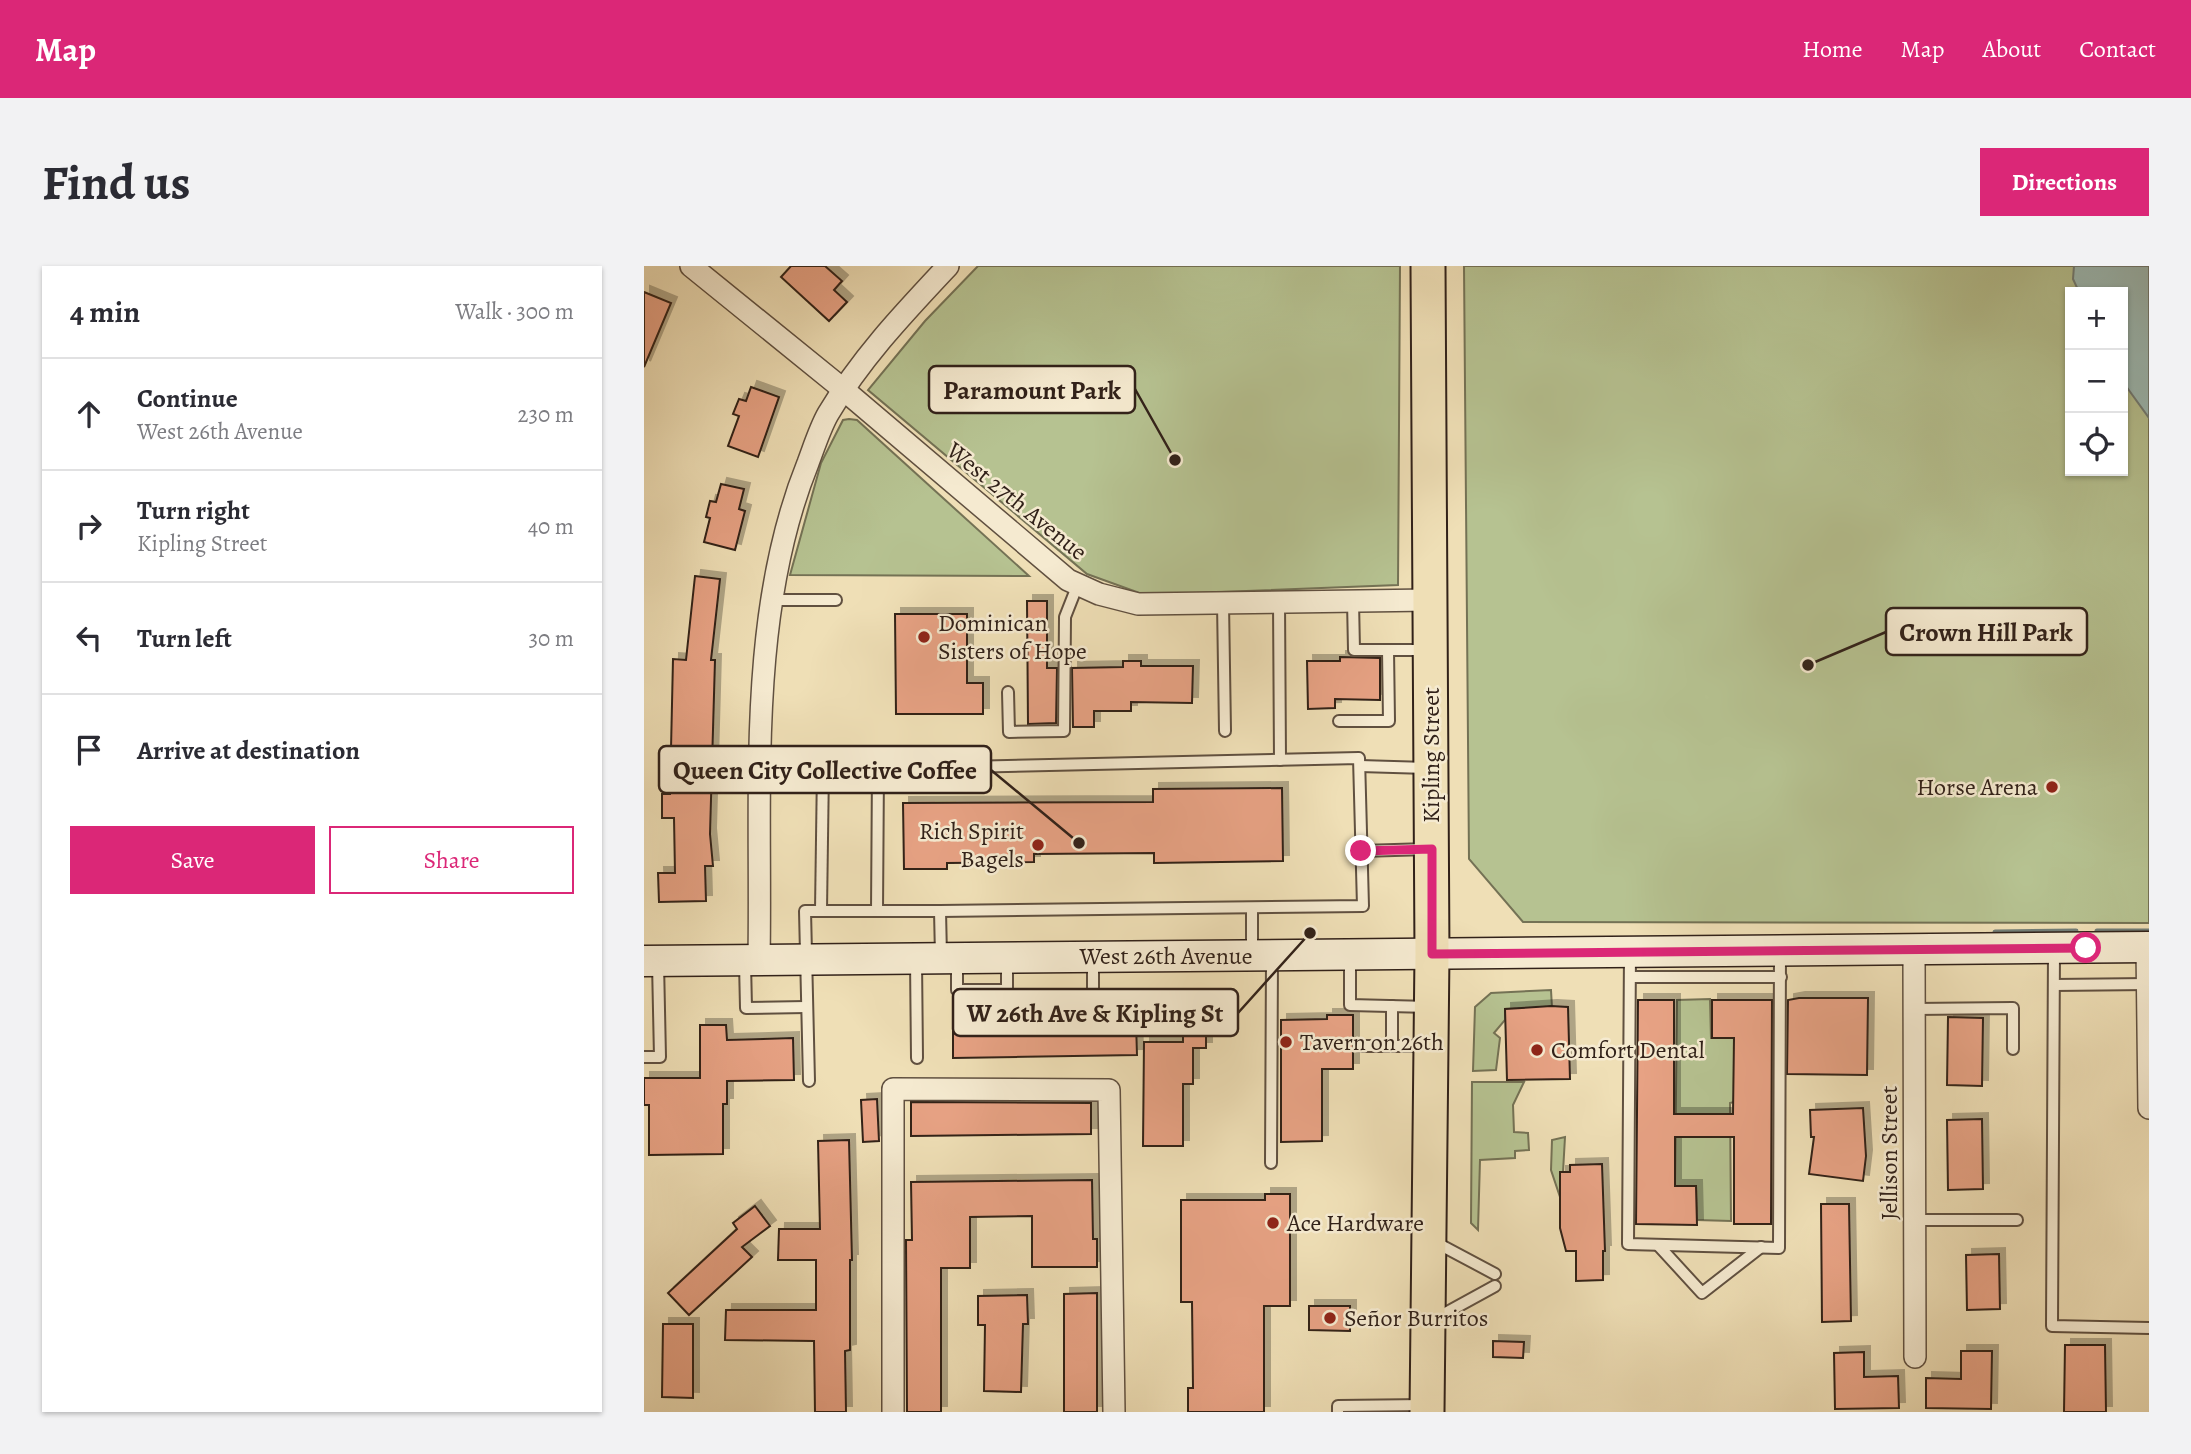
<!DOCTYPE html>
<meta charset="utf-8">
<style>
body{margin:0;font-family:Alegreya,serif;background:#f2f2f3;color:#2b2b33}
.controls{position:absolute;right:21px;top:21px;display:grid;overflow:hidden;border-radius:0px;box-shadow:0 2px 5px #0004}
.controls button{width:63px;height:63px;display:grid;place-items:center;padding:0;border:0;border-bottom:2px solid #e1e1e2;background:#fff;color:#2b2b33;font:35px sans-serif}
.stop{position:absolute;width:21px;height:21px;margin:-16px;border:5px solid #db2777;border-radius:50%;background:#fff}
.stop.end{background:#db2777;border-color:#fff;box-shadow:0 2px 7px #0008}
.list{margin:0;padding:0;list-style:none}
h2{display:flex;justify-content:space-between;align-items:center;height:91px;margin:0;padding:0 28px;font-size:30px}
h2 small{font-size:23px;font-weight:400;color:#7c7c81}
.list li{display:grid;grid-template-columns:46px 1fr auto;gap:21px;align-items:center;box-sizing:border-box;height:112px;padding:0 28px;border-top:2px solid #e1e1e2}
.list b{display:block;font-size:26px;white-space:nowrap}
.list p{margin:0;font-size:23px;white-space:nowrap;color:#7c7c81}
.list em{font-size:23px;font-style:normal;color:#7c7c81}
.actions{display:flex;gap:14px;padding:21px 28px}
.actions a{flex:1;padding:16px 0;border:2px solid #db2777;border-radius:0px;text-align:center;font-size:24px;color:#db2777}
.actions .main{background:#db2777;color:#fff}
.icon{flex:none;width:38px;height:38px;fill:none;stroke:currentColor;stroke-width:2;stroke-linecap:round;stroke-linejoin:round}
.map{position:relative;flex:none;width:1505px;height:1146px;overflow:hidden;border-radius:0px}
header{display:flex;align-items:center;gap:42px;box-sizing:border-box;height:98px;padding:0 35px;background:#db2777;color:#fff}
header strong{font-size:33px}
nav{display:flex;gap:38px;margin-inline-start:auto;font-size:24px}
.intro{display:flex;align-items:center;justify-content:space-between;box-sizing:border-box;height:168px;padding:0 42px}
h1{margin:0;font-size:49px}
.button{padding:18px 32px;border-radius:0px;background:#db2777;color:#fff;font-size:24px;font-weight:700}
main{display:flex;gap:42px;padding:0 42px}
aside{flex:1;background:#fff;border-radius:0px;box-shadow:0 2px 5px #0004}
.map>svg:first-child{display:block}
.green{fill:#b6c291;stroke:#747255;stroke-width:2;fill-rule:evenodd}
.water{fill:#9cbbb6;stroke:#717d77;stroke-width:2}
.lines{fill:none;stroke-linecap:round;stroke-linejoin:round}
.stream{stroke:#717d77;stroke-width:5}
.building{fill:#e7a284;stroke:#312119;stroke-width:2;filter:url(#shadow)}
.lane-casing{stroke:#605040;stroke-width:14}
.street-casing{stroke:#605040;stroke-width:24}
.secondary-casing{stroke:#312119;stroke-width:33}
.primary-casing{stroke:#312119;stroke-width:37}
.lane{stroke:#f5ead0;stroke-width:10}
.street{stroke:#f5ead0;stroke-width:21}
.secondary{stroke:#f5ead0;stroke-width:30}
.primary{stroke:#efdfb6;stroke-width:33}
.route{stroke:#db2777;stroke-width:9}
.poi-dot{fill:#8f2418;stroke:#f5ead0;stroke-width:2.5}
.labels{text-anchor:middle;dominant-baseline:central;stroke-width:5;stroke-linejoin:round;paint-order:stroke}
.street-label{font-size:24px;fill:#312119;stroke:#f5ead0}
.poi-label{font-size:24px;fill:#312119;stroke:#f5ead0;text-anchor:start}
.leader{fill:none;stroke:#312119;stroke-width:2.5}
.callout-dot{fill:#312119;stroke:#f5ead0;stroke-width:2.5}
.callout{fill:#f5ead0;stroke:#312119;stroke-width:2.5}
.callout-label{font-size:26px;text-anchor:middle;font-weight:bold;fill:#312119}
</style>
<header>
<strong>Map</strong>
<nav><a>Home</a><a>Map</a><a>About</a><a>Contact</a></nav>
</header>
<div class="intro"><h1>Find us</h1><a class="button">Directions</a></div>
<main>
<aside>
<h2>4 min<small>Walk · 300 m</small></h2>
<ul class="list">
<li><svg class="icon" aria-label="ahead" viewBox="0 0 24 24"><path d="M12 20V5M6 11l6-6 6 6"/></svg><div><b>Continue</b><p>West 26th Avenue</p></div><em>230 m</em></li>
<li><svg class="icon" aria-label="right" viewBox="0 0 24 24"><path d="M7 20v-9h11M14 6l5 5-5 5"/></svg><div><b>Turn right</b><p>Kipling Street</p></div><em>40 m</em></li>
<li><svg class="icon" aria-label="left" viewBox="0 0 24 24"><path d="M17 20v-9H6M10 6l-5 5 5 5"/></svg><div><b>Turn left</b></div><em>30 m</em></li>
<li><svg class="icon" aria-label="arrive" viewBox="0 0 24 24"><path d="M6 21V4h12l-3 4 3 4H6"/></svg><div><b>Arrive at destination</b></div></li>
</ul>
<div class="actions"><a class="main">Save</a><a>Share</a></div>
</aside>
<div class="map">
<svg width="1505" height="1146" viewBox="0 0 1505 1146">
<defs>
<filter id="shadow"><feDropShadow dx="6" dy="-6" stdDeviation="0" flood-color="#0004"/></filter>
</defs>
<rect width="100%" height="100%" fill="#efdfb6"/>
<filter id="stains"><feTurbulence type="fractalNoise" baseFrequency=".00286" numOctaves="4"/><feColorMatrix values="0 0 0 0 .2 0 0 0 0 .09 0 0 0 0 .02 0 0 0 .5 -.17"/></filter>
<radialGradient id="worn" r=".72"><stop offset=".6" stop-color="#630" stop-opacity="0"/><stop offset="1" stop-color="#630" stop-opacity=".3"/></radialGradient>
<g class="green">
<path d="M334 0H756L754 319 501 329 443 308 224 124 281 55Z"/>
<path d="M820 0H1505V657L879 656 825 593ZM1426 26H1479V205H1426Z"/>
<path d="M205 153 213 154 385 310 146 309 177 197 199 154Z"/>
<path d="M907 724 908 742 861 743V754L850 767 856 772 852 804 829 805 831 741 847 727Z"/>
<path d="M1066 733 1067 772H1090V836L1086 837 1087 955 1053 954 1052 920H1031L1033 734ZM1055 849H1067V871H1054Z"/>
<path d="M828 816H880L869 839 870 866 884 867 885 884 871 885V892L836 894 834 964 827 957Z"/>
<path d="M921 871 919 906H916V931L907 904 908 874Z"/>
</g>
<path class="water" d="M1430 0H1505V152L1479 116V26H1435L1429 13Z"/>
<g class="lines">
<g class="stream">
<path d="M1453 665H1505"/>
<path d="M1351 666 1432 665"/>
</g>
</g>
<g class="building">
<path d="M147 0H181L198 15 190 24 203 36 185 55 137 11Z"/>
<path d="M0 26 27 37 0 101Z"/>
<path d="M107 121 135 131 114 191 84 180 95 150 89 148 95 133 102 135Z"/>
<path d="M77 218 100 223 95 243 101 245 91 284 60 276 66 252 62 251 66 235 72 236Z"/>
<path d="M51 310 76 313 67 394H71L66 568 69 600H61L62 635 15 636 14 607H31L30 552H18V528H26L29 393 42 394Z"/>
<path d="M383 335H403V402H413L412 457 384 458Z"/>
<path d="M251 348H323V417H339V448H252Z"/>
<path d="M696 391 736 392V434L691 433V442L664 443 663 395H696Z"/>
<path d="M479 395H497V400H549L548 437 487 436V445H450V461H429L428 402 479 401Z"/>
<path d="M638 522 639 595 510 597V587L390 588V596L303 597V603H260L259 537 509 536V523Z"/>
<path d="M1155 732H1224L1223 809 1143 808 1144 734Z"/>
<path d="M994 734H1030V848H1089L1090 772H1068V734H1128L1127 958H1090V871H1031V920H1052L1053 959 992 958Z"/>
<path d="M907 740 924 741 926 813 863 814 861 743Z"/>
<path d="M309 749 371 750 370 758 492 756 493 789 309 792Z"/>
<path d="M683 749H709V803H678V875L637 876V754L683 753Z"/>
<path d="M1304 751 1339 752 1338 820 1303 819Z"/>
<path d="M539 754H562V782H549V818H539V880H499L500 776H539Z"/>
<path d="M56 759H82L83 774 149 772 150 814 83 815V838H79V888L5 889V839H0V812H56Z"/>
<path d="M233 833 235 875 219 876 217 834Z"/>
<path d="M267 836 447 837V868L267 870Z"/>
<path d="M1219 842 1222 890 1219 915 1165 908 1170 871H1167L1166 844Z"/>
<path d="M1338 853 1339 923 1304 924 1303 854Z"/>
<path d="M205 874 208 994H206V1084L201 1085 202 1146H171L170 1075 81 1074 82 1044H172V994H134L135 963H176L174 875Z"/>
<path d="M958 898 961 985H959V1014L932 1015V985H922L916 962V906H926V899Z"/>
<path d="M448 914 449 973H453V1001H388V950L326 951V1002H297V1146H263L262 974H268L267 916Z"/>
<path d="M621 928H646V1040H620V1146H544V1122H549L548 1036H537V934H621Z"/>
<path d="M1177 938H1205L1207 1055 1178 1056Z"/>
<path d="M111 940 126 960 98 981 108 991 45 1049 24 1027 93 963 89 957Z"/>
<path d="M1355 988 1356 1043 1323 1044 1322 989Z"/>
<path d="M453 1027V1146H420V1028Z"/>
<path d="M383 1029 384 1058H379L377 1126 340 1125 341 1059H334V1030Z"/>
<path d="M665 1040H706V1065L665 1064Z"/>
<path d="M19 1058H49V1132L18 1131Z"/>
<path d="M849 1075 880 1076 879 1092 849 1091Z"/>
<path d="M1421 1079H1461L1462 1146H1420Z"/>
<path d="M1317 1085H1348L1347 1143 1282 1142V1112L1317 1113Z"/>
<path d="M1220 1086V1111L1254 1110 1255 1142 1191 1143 1190 1087Z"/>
</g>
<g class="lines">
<g class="lane-casing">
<g id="lane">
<path d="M127 334H192"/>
<path d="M709 335 710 384H784"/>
<path d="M635 336 636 494"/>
<path d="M579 337 581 465"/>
<path d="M364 426 365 466 420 465 421 351 434 318"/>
<path d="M695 455H745L744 384"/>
<path d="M118 490 169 489 179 502 234 503"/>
<path d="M716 500 783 502"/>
<path d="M717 585 784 583"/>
<path d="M608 642V688"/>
<path d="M177 644 179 502"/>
<path d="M233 645 234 503 715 492 719 640 296 645"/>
<path d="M1410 685 1408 1060 1505 1062"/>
<path d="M986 687 984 978 1135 982 1136 685"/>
<path d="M706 691V739L785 741"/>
<path d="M272 694 273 792"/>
<path d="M449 694V744"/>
<path d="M313 695V724H363V694"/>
<path d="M101 697 102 742 162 741"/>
<path d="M986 711H1137"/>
<path d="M1410 719 1504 718"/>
<path d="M748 740V780"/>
<path d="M1271 743 1369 742V783"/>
<path d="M382 744H489"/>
<path d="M715 780H782"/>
<path d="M0 791H16L14 697"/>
<path d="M165 815 161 645H296L297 690"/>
<path d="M627 897 628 692"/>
<path d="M1271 954H1373"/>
<path d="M789 975 851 1008"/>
<path d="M1014 979 1058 1027 1117 981"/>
<path d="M789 1054 851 1020"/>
<path d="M694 1146V1140L780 1139"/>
</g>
</g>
<g class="street-casing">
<g id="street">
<path d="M47 0 200 124 424 314 455 328 494 338 786 334"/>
<path d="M1503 681 1505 842"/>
<path d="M1270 684 1271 1091"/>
<path d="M115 694C118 531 102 350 164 197 170 181 176 162 184 148 217 92 260 47 304 0"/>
<path d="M249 1146V823L465 824 470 1146"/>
</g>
</g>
<g class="secondary-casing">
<path id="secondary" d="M0 695 1505 681"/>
</g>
<g class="primary-casing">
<path id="primary" d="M783 1146 788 688 784 0"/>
</g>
<use href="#lane" class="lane"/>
<use href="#street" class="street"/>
<use href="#secondary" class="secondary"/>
<use href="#primary" class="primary"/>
</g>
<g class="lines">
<path class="route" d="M717 585 788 583V688L1442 682"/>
</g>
<g class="poi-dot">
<circle cx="280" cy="371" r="7"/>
<circle cx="1408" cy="521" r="7"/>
<circle cx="394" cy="579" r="7"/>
<circle cx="642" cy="776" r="7"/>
<circle cx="893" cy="784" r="7"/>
<circle cx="629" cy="957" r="7"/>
<circle cx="686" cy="1052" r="7"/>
</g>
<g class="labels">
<g class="street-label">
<text transform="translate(373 235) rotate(39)">West 27th Avenue</text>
<text transform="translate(787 489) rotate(-90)">Kipling Street</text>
<text x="522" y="690">West 26th Avenue</text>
<text transform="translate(1245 887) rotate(-90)">Jellison Street</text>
</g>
<g class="poi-label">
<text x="294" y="357">Dominican<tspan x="294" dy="28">Sisters of Hope</tspan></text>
<text x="1394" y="521" text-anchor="end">Horse Arena</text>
<text x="380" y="565" text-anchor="end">Rich Spirit<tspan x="380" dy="28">Bagels</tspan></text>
<text x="656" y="776">Tavern on 26th</text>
<text x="907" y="784">Comfort Dental</text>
<text x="643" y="957">Ace Hardware</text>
<text x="700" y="1052">Señor Burritos</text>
</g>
</g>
<path class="leader" d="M531 194L491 123M1164 399L1242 366M435 577L347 504M666 667L594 747"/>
<g class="callout-dot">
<circle cx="531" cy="194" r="7"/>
<circle cx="1164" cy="399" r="7"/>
<circle cx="435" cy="577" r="7"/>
<circle cx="666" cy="667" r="7"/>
</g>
<g class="callout">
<rect x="285" y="100" width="206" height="47" rx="7"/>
<rect x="1242" y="342" width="201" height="47" rx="7"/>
<rect x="15" y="480" width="332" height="47" rx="7"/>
<rect x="309" y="723" width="285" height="47" rx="7"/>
</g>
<g class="callout-label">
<text x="388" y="133">Paramount Park</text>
<text x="1342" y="375">Crown Hill Park</text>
<text x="181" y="513">Queen City Collective Coffee</text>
<text x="451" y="756">W 26th Ave &amp; Kipling St</text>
</g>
<rect width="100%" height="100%" filter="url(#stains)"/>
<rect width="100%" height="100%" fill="url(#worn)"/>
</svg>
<div class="controls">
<button>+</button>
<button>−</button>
<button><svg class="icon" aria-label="locate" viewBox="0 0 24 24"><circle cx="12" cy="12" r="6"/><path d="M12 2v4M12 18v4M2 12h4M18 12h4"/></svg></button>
</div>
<div class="stop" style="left:1442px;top:682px"></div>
<div class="stop end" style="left:717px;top:585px"></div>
</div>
</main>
